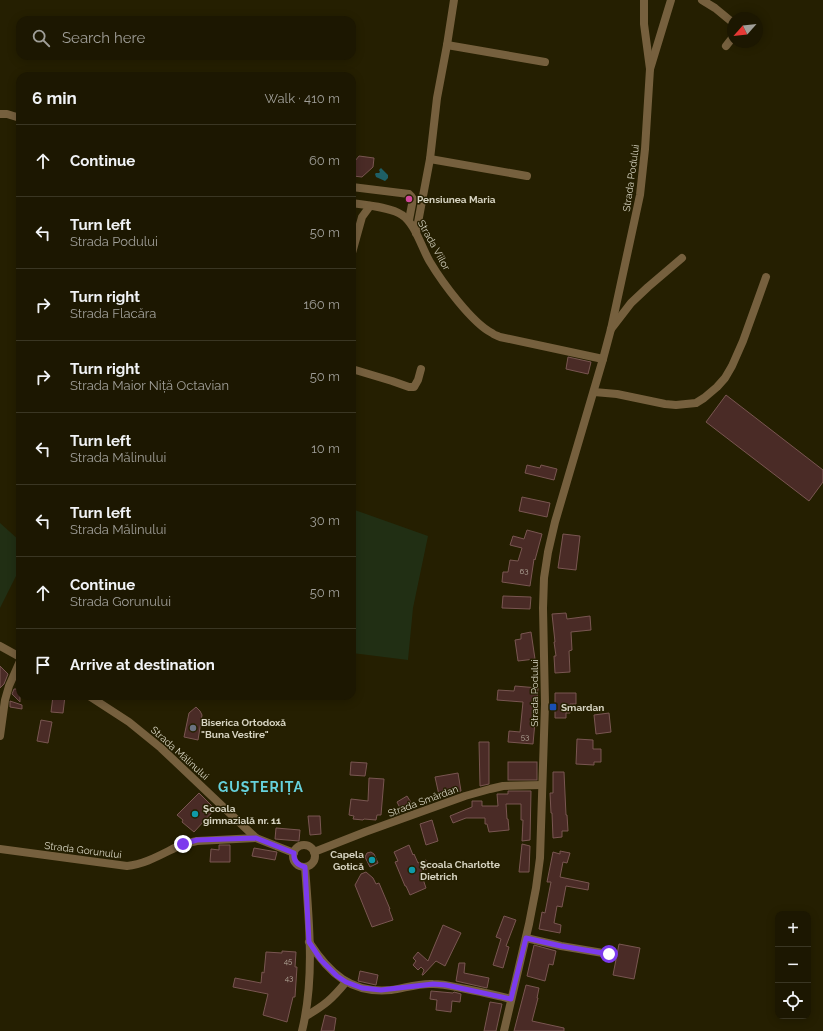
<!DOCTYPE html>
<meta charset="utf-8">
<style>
body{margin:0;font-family:Raleway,sans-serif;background:#25200b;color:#f1f3f6}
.controls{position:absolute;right:12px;bottom:12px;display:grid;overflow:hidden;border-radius:8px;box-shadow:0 2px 10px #0003}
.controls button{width:36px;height:36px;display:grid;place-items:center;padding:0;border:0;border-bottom:1px solid #3a3623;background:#1c1701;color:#f1f3f6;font:20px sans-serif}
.compass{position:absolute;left:727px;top:12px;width:36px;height:36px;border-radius:50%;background:#1c1701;box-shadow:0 2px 10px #0003;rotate:243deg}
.stop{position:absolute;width:12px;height:12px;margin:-9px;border:3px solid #7c3aed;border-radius:50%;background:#fff}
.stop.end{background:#7c3aed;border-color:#fff;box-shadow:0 1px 4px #0008}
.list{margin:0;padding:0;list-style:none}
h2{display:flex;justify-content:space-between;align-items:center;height:52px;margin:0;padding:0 16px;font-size:17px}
h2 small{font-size:13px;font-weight:400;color:#a09f99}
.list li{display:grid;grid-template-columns:26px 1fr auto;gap:12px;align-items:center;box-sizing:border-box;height:72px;padding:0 16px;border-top:1px solid #3a3623}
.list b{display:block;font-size:15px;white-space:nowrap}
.list p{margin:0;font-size:13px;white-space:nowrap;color:#a09f99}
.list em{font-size:13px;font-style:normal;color:#a09f99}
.icon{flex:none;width:22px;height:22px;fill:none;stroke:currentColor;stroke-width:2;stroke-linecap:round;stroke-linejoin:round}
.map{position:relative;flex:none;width:823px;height:1031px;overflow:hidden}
.search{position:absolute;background:#1c1701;box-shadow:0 2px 10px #0003;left:16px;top:16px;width:340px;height:44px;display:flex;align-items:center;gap:10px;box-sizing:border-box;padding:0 14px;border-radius:12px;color:#a09f99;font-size:15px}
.panel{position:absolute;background:#1c1701;box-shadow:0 2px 10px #0003;left:16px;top:72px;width:340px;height:628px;border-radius:12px}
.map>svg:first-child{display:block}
.green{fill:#212f14}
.water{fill:#1e5f66}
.building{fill:#4a2b26;stroke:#795651}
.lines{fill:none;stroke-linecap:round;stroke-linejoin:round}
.minor{stroke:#76603e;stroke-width:8}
.tertiary{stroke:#76603e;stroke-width:8}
.route{stroke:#7c3aed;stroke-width:5}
.hotel-dot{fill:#d1479c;stroke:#251f01;stroke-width:1.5}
.transit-dot{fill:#1a4fb4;stroke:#251f01;stroke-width:1.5}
.worship-dot{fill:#6b7280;stroke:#251f01;stroke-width:1.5}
.culture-dot{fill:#0f9aa8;stroke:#251f01;stroke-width:1.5}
.labels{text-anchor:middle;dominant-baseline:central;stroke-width:3;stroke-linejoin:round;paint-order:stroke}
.number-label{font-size:8px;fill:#b4aa9b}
.street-label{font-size:10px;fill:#d7d4c2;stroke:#251f01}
.poi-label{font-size:10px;font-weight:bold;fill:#d7d4c2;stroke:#251f01;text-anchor:start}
.district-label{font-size:14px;font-weight:bold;letter-spacing:1px;fill:#66d2dd;stroke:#251f01}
</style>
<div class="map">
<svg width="823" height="1031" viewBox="0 0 823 1031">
<rect width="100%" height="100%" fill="#251f01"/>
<g class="green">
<path d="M352 509 428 536 413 608 408 660 352 653Z"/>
<path d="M0 523 20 541V568L0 608Z"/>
</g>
<path class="water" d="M381 168 388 175V178L385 181 376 177 375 174 376 173H379L380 172 379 170Z"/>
<g class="building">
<path d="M359 156 374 158 373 167 362 177 353 176 355 161Z"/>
<path d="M568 357 591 362 588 374 566 369Z"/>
<path d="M726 395 823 470V482L809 501 706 422Z"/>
<path d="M527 465 540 468 541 465 557 469 554 480 525 473Z"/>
<path d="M522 497 550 503 547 517 519 511Z"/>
<path d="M527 530 542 534 535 560 534 559 530 586 502 582 503 572H508L510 560 518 561 522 548 510 545 513 536 524 539Z"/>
<path d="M563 534 580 536 576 570 558 568Z"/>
<path d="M503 596 531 597 530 609 502 608Z"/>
<path d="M566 613 567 619 590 616 591 630 571 632 572 650 569 651 570 672 555 673 554 656H556L554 642H555L552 614Z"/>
<path d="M531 632 535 659 518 661 515 640 521 639V634Z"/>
<path d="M0 666 8 674 4 684 0 688Z"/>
<path d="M515 686 538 688 533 744 508 742 509 731 520 732 523 702 497 700 498 690 514 691Z"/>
<path d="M14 689H20V702L12 694Z"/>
<path d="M555 693H576V704H570V713H566V718H555Z"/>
<path d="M53 696H65L63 713 51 712Z"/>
<path d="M10 701 22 705V709L10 707Z"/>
<path d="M196 707 200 711 202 715 198 740 184 737 189 713Z"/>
<path d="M609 713 611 732 596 734 594 715Z"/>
<path d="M41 720 52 722 48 743 37 741Z"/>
<path d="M577 739 593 740V749H601V762H594V765L576 764Z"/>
<path d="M479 742H489V784L480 786Z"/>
<path d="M351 762 367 763 365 776 350 775Z"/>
<rect x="508" y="762" width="29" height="18"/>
<path d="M553 772H564L566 815H567L568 831H562V837L553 838 552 813H551L550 793H553Z"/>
<path d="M458 773 461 791 439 795 435 777Z"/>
<path d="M369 778 384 779 381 815H377L376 820 364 819 363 820 353 819 354 816 349 815 351 799 368 801Z"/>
<path d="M508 791H531L530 840 522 841 523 820H521V804H506L507 819H508L509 830 489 832 487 824H485V818H466L453 823 450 816 472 807V801H482V806H498L497 794H508Z"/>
<path d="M199 793 215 809 194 832 182 822 183 820 177 815Z"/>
<path d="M407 796 412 804 401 810 397 802Z"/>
<path d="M308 816H320L321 834 310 835Z"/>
<path d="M432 820 438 841 426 845 420 824Z"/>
<path d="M276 828 300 830 299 841 275 839Z"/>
<path d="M522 844 530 846 529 872H519Z"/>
<path d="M219 845H230V862H210L211 849 219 850Z"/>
<path d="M409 845 413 855 414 854 418 863 426 860 429 868 421 871 424 879H423L426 888 410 895 406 886H405L395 862 398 861 394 852Z"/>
<path d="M254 848 277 852 275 860 252 856Z"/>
<path d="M560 851 570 853 567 863 563 862 560 877 589 883 588 890 566 886 562 907 557 906 554 923 561 925 560 933 539 929 542 912 545 913 551 882H547L553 852 560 854Z"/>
<path d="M371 852 374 854 378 863 370 867 365 857 367 853Z"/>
<path d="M366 872 373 878 376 884 379 883 390 909H389L393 920 372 927 355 885 361 874Z"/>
<path d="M504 916 516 920 506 946 509 947 503 968 493 965 501 939 496 937Z"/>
<path d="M443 925 461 933 445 966 436 961 423 975H422L424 970 421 967 418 970 413 965 416 961 413 958 418 952 428 961Z"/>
<path d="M619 944 640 948 634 979 613 975Z"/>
<path d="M534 945 556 951 553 965 549 964 545 981 527 976Z"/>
<path d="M282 951 296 952 295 967H297L295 997H293L287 1022 263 1015 268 994 233 987 235 978 261 983 262 972 264 973 266 952 282 953Z"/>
<path d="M459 963H465L464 973 489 978 487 988 456 981Z"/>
<path d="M360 971 378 975 376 985 358 981Z"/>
<path d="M526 985 539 988 537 998H538L532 1021 564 1028V1031H514Z"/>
<path d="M431 991 453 993 454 992 461 994 460 1002 452 1001 451 1012 436 1010 437 1000 430 999Z"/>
<path d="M490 1002 502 1004 496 1031H484Z"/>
<path d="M325 1015 336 1018 334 1031H321Z"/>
</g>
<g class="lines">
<g class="minor">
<path d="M644 0V24L650 69"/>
<path d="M702 0 715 8 732 22 733 24"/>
<path d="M447 45 545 62"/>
<path d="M726 46 733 37"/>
<path d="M0 114H7L20 118"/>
<path d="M430 159 527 176"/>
<path d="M352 187 409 194 411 196 413 199 409 220"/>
<path d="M352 203C366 205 391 207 402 215 415 223 422 249 430 262 442 282 472 323 492 333 494 335 498 336 500 337L603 359"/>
<path d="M416 233 430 159 437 98 447 45 454 0"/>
<path d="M352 253 362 217 370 206"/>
<path d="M611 329 631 303 648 287 682 258"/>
<path d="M352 369 392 381 409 387H414L418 380 421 369"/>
<path d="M594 392 617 394 665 404 676 405 696 403 704 398 717 387 725 378 732 366 743 341 766 277"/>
<path d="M0 646 20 657"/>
<path d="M89 696 129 722 161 748 256 838 294 853"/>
<path d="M0 736 5 700 9 686 20 661"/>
<circle cx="304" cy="856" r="11"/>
<path d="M0 849 127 866C147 864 165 852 183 844L197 841 256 838"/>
<path d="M314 852 365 832 465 796 490 789 503 786 542 785"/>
<path d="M526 938 561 946 609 954"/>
<path d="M309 942C329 973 351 994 391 990 405 988 419 983 433 984 444 984 455 987 466 989 481 992 496 995 511 999"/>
<path d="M306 1016C325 1005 332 999 346 982"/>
<path d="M302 1031C315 978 309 921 305 867"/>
</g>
<path class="tertiary" d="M504 1031 529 924 536 888 540 858 545 704 543 608 544 578 548 552 555 522 603 359 611 329 640 195 645 149 650 69 671 0"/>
</g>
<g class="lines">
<path class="route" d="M183 844 197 840 256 838 294 853C293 861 297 865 305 867L309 942 321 960 337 976 346 982 362 988 381 990 433 984 446 985 511 999 526 938 561 946 609 954"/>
</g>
<circle class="hotel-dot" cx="409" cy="199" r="4"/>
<rect class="transit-dot" x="549" y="703" width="8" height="8" rx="2"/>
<circle class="worship-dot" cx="193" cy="728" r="4"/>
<g class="culture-dot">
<circle cx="195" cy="814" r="4"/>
<circle cx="372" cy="860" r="4"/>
<circle cx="412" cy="870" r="4"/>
</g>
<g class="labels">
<g class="number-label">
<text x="524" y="571">63</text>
<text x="525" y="737">53</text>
<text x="288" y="961">45</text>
<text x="289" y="978">43</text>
</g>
<g class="street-label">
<text transform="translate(631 178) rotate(-82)">Strada Podului</text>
<text transform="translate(434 245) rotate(61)">Strada Viilor</text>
<text transform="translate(534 693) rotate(-90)">Strada Podului</text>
<text transform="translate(180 753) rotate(42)">Strada Mălinului</text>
<text transform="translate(423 801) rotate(-20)">Strada Smârdan</text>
<text transform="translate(83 850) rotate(7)">Strada Gorunului</text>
</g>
<g class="poi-label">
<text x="417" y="199">Pensiunea Maria</text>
<text x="561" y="707">Smardan</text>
<text x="201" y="722">Biserica Ortodoxă<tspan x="201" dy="12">"Buna Vestire"</tspan></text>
<text x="203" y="808">Școala<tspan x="203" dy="12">gimnazială nr. 11</tspan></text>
<text x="364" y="854" text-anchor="end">Capela<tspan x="364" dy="12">Gotică</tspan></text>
<text x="420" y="864">Școala Charlotte<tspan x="420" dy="12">Dietrich</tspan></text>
</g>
<g class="district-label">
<text x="261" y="787">GUȘTERIȚA</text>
</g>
</g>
</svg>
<div class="controls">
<button>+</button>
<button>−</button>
<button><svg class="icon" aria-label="locate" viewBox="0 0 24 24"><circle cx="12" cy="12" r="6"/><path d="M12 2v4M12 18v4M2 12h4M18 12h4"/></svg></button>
</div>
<svg class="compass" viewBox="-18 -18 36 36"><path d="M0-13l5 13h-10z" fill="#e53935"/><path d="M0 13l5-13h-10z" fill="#a09f99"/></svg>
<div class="stop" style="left:609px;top:954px"></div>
<div class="stop end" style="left:183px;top:844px"></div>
<div class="search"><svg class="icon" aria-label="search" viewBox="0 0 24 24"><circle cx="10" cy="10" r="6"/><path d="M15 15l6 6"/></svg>Search here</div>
<section class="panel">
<h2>6 min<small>Walk · 410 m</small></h2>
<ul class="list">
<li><svg class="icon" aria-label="ahead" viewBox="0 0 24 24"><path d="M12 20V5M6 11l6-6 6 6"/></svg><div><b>Continue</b></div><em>60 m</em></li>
<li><svg class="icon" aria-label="left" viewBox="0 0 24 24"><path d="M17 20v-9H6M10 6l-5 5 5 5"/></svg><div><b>Turn left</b><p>Strada Podului</p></div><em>50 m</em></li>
<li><svg class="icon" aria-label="right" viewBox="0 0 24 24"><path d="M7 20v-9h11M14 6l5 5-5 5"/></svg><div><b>Turn right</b><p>Strada Flacăra</p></div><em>160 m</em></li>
<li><svg class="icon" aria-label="right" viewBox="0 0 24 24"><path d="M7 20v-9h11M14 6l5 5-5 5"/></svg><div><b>Turn right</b><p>Strada Maior Niță Octavian</p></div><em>50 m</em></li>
<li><svg class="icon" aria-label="left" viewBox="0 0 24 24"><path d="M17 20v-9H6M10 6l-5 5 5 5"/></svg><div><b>Turn left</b><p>Strada Mălinului</p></div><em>10 m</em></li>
<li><svg class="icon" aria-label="left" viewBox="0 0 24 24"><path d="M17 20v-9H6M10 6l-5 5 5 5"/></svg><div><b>Turn left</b><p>Strada Mălinului</p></div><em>30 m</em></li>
<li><svg class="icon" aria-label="ahead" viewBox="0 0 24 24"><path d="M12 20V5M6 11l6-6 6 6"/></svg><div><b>Continue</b><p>Strada Gorunului</p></div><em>50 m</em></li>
<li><svg class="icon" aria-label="arrive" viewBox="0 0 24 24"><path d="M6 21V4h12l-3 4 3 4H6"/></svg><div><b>Arrive at destination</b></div></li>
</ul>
</section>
</div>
